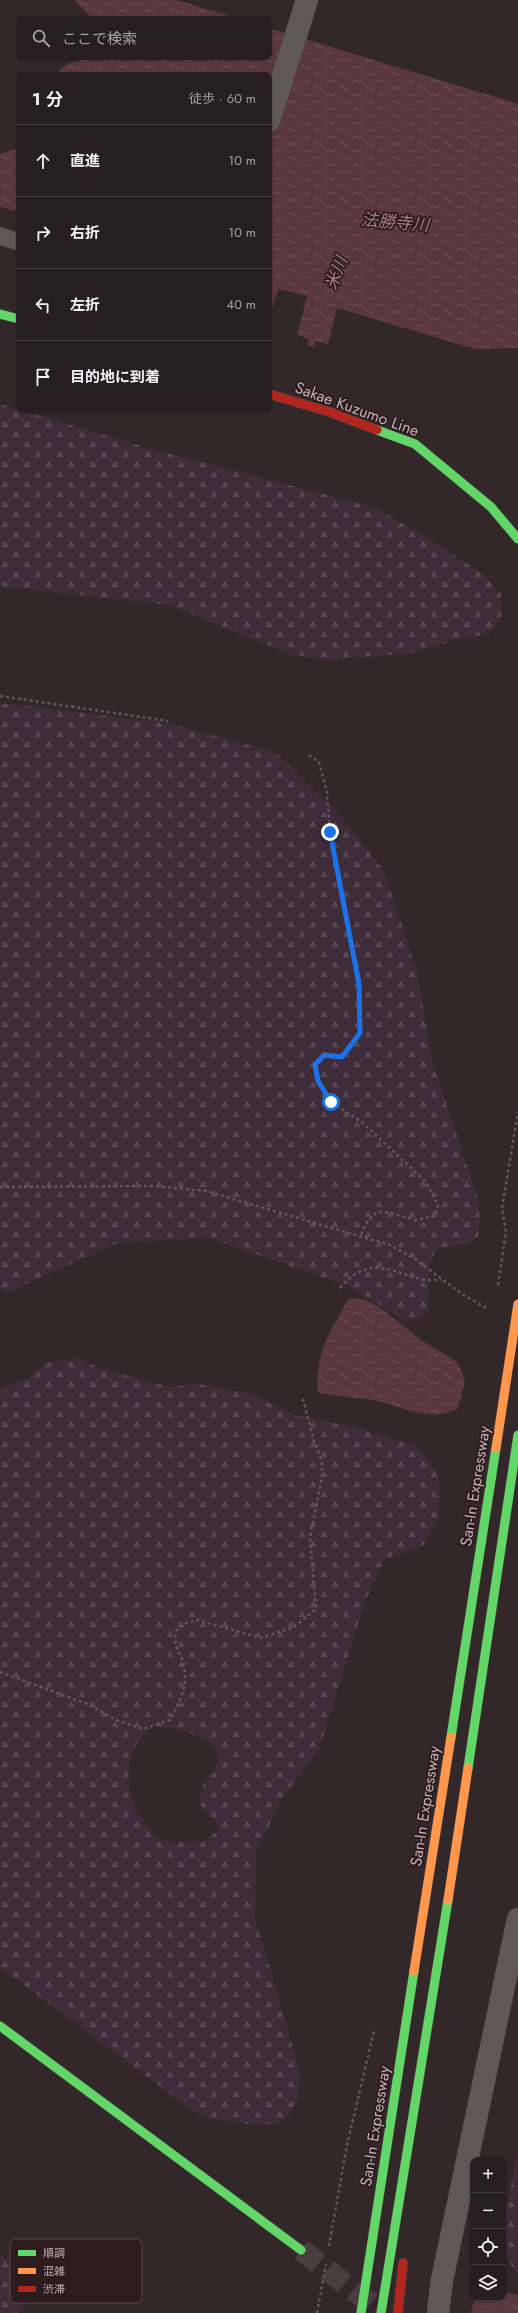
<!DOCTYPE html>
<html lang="ja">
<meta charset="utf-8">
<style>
body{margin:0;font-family:Jost,"Noto Sans JP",sans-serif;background:#2e2729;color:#f1f3f6}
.controls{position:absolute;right:12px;bottom:12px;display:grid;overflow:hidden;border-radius:8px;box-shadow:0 1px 3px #0004}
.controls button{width:36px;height:36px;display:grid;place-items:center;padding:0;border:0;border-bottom:1px solid #423c3e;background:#261e20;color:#f1f3f6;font:20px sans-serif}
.stop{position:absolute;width:12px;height:12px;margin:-9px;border:3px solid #1a73e8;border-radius:50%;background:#fff}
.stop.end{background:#1a73e8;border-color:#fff;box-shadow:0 1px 4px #0008}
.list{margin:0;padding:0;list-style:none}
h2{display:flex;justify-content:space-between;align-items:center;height:52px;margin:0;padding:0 16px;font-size:17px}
h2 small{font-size:13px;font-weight:400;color:#a4a2a5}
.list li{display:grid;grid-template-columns:26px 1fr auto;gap:12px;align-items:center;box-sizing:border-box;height:72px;padding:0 16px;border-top:1px solid #423c3e}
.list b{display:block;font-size:15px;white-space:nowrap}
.list em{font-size:13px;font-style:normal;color:#a4a2a5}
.icon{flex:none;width:22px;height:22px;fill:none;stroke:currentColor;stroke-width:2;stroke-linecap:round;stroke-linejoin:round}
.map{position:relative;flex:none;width:518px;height:2313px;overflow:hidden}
.search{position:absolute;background:#261e20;box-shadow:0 1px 3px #0004;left:16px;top:16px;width:256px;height:44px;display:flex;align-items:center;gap:10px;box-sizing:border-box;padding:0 14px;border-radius:8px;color:#a4a2a5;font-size:15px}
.panel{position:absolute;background:#261e20;box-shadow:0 1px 3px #0004;left:16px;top:72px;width:256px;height:340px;border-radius:8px}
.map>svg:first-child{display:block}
.forest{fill:url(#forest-firs);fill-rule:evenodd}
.water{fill:url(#water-ripples)}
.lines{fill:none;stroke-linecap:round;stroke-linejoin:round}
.secondary-tunnel{stroke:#483d3f;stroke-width:22;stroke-dasharray:22 11;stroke-linecap:butt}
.lane-casing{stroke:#4b4445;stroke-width:18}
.street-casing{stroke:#4b4445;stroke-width:23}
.fast-casing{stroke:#4b4445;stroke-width:10}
.slow-casing{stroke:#4b4445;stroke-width:10}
.jam-casing{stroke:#4b4445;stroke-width:10}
.path{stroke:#5f5759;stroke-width:2.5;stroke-dasharray:3 3;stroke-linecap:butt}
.lane{stroke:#605758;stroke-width:17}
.street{stroke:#605758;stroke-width:22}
.fast{stroke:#63d668;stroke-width:9}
.slow{stroke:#ff974d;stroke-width:9}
.jam{stroke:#b3261e;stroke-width:9}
.slow-bridge-casing{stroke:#4d4446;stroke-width:10;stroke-linecap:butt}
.slow-bridge{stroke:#ff974d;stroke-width:9}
.route{stroke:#1a73e8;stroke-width:5}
.labels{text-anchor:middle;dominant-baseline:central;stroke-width:3.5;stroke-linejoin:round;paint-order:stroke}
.street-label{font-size:16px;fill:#c4b1b4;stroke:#2c1b1f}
.water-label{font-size:17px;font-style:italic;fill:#aa7b86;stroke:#2c1b1f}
.key{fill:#2c1b1f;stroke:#5a484c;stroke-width:1}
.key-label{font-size:11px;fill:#c4b1b4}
</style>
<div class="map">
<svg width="518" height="2313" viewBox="0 0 518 2313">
<defs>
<pattern id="forest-firs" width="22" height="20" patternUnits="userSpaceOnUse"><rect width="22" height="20" fill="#3e2c3b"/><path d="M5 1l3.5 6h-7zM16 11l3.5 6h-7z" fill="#584855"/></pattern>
<pattern id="water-ripples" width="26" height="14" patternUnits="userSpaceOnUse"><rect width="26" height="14" fill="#5b373f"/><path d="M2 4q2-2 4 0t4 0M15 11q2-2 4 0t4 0" fill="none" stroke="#715258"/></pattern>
</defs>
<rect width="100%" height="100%" fill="#32282a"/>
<g class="forest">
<path d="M0 404 141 446 376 508 439 545 484 575 501 594V617L489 634 459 639 414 653 328 660 292 655 169 605 0 586Z"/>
<path d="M0 703 167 723 275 752 341 816 384 871 416 968 433 1063 478 1199 480 1222 478 1237 465 1244 437 1248 429 1265 428 1312 417 1321 400 1318 351 1287 209 1238 118 1243 9 1292 0 1289Z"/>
<path d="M78 1358 99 1368 170 1387 198 1384 249 1393 295 1415 352 1426 415 1445 436 1471 440 1487 438 1520 424 1545 385 1559 365 1602 319 1750 283 1797 256 1853 255 1917 300 2072 298 2101 282 2123C248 2126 230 2124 197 2114L0 1967V1389L29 1378 46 1363ZM155 1726C171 1728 211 1735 217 1752 219 1758 216 1766 215 1771 205 1780 194 1795 203 1809 209 1819 216 1816 219 1830L204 1841 173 1842 155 1837C148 1826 135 1812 132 1800 124 1772 129 1741 155 1726Z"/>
<path d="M518 2150V2274C506 2261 503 2244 503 2226Z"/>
<path d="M2 2256 41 2283 18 2313H0V2258Z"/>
</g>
<g class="water">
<path d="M74 0H176L240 19H93Z"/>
<path d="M269 28 518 104V348L475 349 337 308 328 344 316 341 314 347 307 345 309 339 297 335 307 296 278 289 269 319V75H57C62 62 79 61 91 57H269Z"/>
<path d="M19 148V212L0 207V154Z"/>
<path d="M349 1298 366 1300 379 1307 421 1340 456 1361 462 1372 465 1381 458 1408C432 1425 395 1403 368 1399 351 1397 335 1396 318 1393 315 1352 330 1332 349 1298Z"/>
<path d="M503 2292 518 2295V2313H471L474 2301 477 2298H503Z"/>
</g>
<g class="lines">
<path class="secondary-tunnel" d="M301 2250 378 2309"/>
<g class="lane-casing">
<path id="lane" d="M0 236 19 242"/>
</g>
<g class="street-casing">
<g id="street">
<path d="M269 121 307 0"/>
<path d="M438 2313 442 2280 518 1919"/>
</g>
</g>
<g class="fast-casing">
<g id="fast">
<path d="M0 314 19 319"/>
<path d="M377 430 415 444 491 507 518 539"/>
<path d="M451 1737 496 1448"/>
<path d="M468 1768 518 1435"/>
<path d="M0 2026 301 2250"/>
<path d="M361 2313 414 1971"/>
<path d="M381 2313 448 1900"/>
</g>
</g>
<g class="slow-casing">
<g id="slow">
<path d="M448 1900 468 1768"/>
<path d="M414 1971 451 1737"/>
</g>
</g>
<g class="jam-casing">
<g id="jam">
<path d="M269 394 330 412 377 430"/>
<path d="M398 2313 403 2263"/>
</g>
</g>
<g class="path">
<path d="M0 696 168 721"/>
<path d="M309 755 319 762 327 793 330 832 359 984 360 1033 342 1057 324 1055 315 1065 318 1081 331 1102 363 1123 426 1182 438 1205 435 1216 416 1220 386 1212H377L367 1222 360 1237"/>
<path d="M0 1187 154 1186 206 1191 390 1245 415 1259 462 1294 488 1309"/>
<path d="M498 1285 506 1232 502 1208 518 1112"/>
<path d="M340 1288C378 1244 404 1287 441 1279"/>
<path d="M0 1672 90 1705 116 1720 143 1729 170 1720C179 1702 188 1689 184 1667 182 1651 173 1652 176 1631L184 1624 197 1620 261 1638 294 1627 316 1609 310 1537 322 1478V1461L314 1441 303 1399"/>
<path d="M329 2246 347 2145 374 2031"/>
<path d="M317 2313 326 2264"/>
</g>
<use href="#lane" class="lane"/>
<use href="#street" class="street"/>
<use href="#fast" class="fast"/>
<use href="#slow" class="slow"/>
<use href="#jam" class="jam"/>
<g class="slow-bridge-casing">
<path id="slow-bridge" d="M496 1448 518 1304"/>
</g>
<use href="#slow-bridge" class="slow-bridge"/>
</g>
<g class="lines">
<path class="route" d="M330 832 359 984 360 1033 342 1057 324 1055 315 1065 318 1081 331 1102"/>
</g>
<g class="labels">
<g class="street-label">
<text transform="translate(357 409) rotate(20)">Sakae Kuzumo Line</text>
<text transform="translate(475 1486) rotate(-81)">San-In Expressway</text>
<text transform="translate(425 1806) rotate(-81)">San-In Expressway</text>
<text transform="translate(375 2126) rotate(-81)">San-In Expressway</text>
</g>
<g class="water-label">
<text transform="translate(395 222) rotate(5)">法勝寺川</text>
<text transform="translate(336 273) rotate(-69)">米川</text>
</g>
</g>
<rect x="10" y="2239" width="132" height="64" rx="6" class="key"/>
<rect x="18" y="2250" width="18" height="6" fill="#63d668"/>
<rect x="18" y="2268" width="18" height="6" fill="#ff974d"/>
<rect x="18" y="2286" width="18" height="6" fill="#b3261e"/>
<g class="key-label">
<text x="43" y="2257">順調</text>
<text x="43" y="2275">混雑</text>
<text x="43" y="2293">渋滞</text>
</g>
</svg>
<div class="controls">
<button>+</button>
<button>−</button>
<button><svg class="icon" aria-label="locate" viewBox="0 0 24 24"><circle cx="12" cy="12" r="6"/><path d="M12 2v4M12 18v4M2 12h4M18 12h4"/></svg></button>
<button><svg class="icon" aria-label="layers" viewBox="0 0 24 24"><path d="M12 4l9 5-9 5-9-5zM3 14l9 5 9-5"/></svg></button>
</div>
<div class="stop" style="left:331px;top:1102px"></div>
<div class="stop end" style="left:330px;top:832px"></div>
<div class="search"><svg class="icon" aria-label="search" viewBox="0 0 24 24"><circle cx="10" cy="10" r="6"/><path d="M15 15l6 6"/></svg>ここで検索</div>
<section class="panel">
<h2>1 分<small>徒歩 · 60 m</small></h2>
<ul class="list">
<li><svg class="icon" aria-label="ahead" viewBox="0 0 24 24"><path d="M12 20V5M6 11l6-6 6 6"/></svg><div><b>直進</b></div><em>10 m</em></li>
<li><svg class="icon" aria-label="right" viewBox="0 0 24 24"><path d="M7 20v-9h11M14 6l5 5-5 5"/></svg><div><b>右折</b></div><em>10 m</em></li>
<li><svg class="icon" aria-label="left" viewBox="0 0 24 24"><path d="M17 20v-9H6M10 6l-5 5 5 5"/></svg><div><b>左折</b></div><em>40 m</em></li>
<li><svg class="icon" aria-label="arrive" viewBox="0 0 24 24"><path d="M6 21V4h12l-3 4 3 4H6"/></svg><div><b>目的地に到着</b></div></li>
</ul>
</section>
</div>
